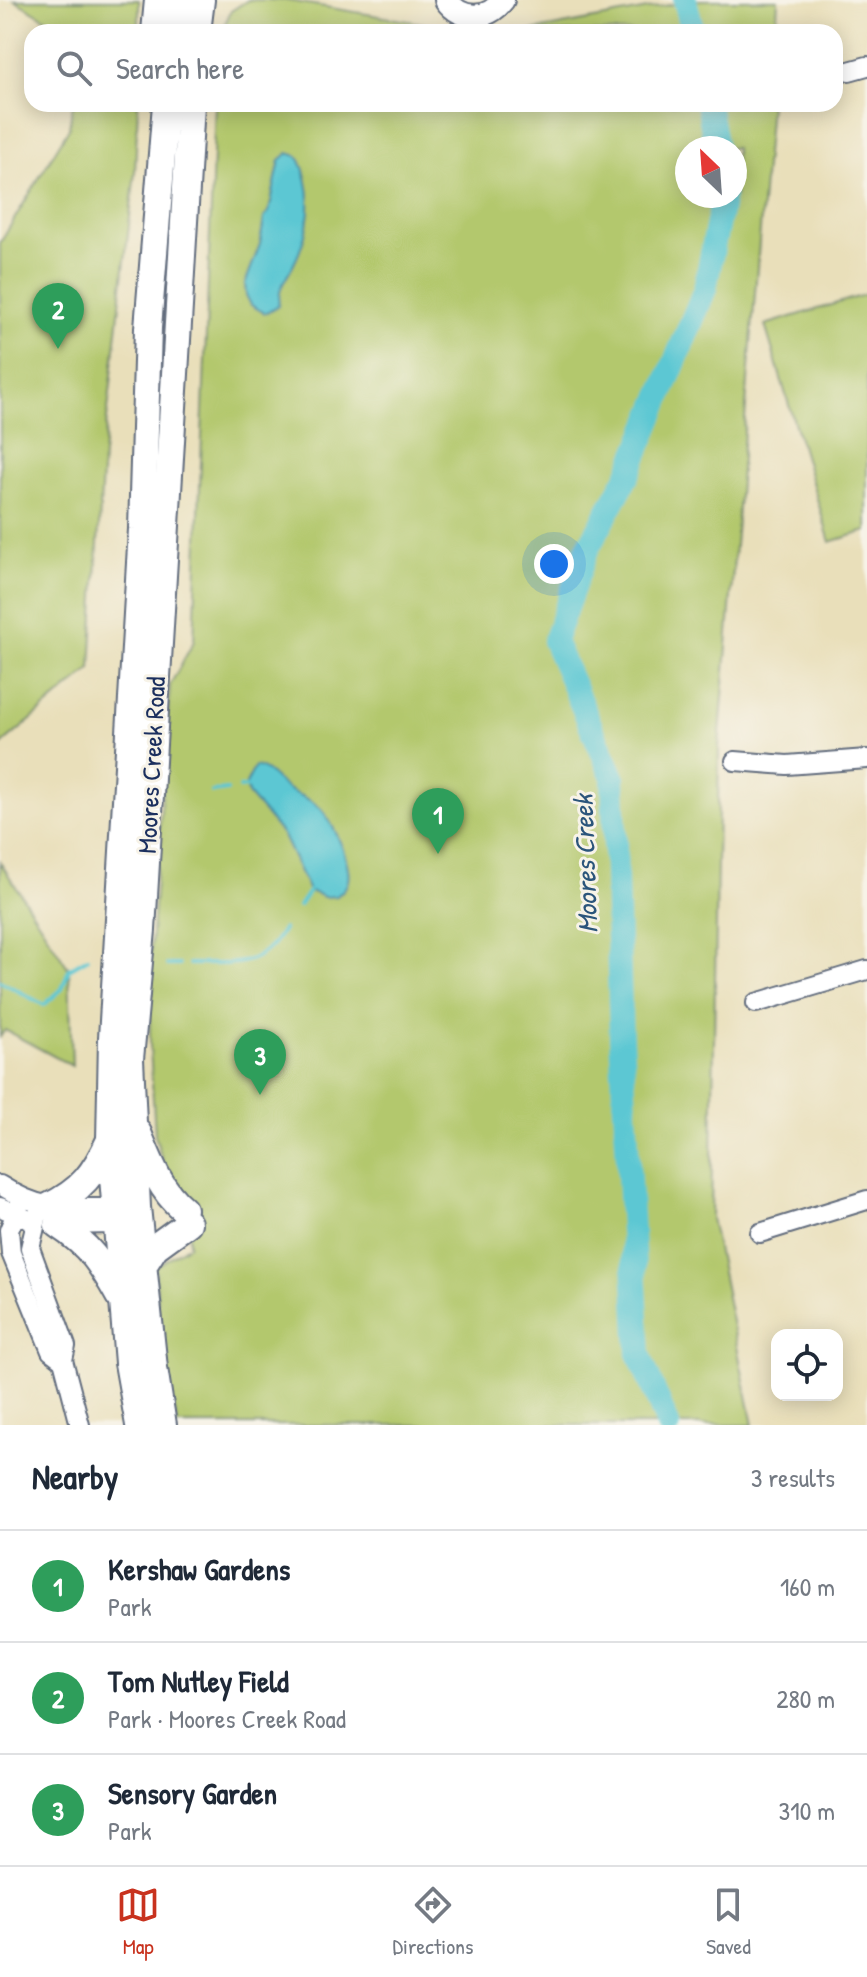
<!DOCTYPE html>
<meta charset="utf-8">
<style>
body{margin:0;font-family:"Patrick Hand",sans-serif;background:#f2f2f3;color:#1f2937}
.controls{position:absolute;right:24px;bottom:24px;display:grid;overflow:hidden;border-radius:16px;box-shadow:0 4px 20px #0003}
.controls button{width:72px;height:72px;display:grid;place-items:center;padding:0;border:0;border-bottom:2px solid #e0e1e3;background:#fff;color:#1f2937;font:40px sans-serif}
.compass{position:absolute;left:675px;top:136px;width:72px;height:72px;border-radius:50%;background:#fff;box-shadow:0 4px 20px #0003;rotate:335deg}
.you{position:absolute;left:554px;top:564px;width:28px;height:28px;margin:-20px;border:6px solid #fff;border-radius:50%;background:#1a73e8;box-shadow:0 0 0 12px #1a73e833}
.badge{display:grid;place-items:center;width:52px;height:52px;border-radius:50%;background:#c8321e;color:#fff;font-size:26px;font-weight:700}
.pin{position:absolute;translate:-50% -66px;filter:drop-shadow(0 2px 4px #0008)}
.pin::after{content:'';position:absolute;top:42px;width:28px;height:24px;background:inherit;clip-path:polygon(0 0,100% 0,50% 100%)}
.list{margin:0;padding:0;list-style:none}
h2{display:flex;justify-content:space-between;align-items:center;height:104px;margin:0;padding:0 32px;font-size:34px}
h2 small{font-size:26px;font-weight:400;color:#747a83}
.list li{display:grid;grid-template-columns:52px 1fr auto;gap:24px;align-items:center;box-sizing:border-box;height:112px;padding:0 32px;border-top:2px solid #e0e1e3}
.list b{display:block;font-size:30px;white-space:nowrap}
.list p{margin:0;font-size:26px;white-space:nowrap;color:#747a83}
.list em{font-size:26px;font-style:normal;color:#747a83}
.icon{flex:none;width:44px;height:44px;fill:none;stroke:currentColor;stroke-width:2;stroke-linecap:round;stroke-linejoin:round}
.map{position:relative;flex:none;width:867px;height:1425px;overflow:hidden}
.search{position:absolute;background:#fff;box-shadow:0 4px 20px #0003;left:24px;right:24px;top:24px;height:88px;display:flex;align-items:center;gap:20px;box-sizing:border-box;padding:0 28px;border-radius:24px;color:#747a83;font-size:30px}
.sheet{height:440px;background:#fff}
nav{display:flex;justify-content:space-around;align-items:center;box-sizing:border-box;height:112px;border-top:2px solid #e0e1e3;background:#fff;font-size:22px;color:#747a83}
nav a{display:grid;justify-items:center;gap:4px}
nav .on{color:#c8321e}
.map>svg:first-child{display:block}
.green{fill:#b3c86d;stroke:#677c66;stroke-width:2;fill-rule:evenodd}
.water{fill:#5bc7d3;stroke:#3b7b98;stroke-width:2}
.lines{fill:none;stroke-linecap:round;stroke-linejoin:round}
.stream{stroke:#5bc7d3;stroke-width:4}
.river{stroke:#5bc7d3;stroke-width:24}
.minor-casing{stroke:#636d7e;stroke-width:22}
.major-casing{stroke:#636d7e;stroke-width:26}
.highway-casing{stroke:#636d7e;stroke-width:30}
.minor{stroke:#fff;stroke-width:18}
.major{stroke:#fff;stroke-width:22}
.highway{stroke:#fff;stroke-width:26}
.labels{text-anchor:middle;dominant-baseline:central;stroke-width:6;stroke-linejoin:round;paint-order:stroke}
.street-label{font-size:26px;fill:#1b2f5e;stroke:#f7f3e8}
.water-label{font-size:28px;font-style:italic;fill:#2b557b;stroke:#f7f3e8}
</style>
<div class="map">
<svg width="867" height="1425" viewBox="0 0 867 1425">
<rect width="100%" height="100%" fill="#f7f3e8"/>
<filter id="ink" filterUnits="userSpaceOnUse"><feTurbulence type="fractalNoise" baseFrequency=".0125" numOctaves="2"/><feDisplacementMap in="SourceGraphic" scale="16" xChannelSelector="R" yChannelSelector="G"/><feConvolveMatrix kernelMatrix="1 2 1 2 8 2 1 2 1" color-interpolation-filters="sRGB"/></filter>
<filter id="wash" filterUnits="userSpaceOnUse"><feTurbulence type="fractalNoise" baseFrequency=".006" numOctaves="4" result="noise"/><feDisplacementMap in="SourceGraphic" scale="32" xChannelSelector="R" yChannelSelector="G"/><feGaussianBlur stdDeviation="1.8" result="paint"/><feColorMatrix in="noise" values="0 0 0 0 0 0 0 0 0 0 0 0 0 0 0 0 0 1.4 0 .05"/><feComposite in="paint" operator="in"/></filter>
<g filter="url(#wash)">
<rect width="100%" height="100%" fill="#e9dfba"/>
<g class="green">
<path d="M14 0H139V32H69Z"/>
<path d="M248 0H284L456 29V32H221L231 11Z"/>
<path d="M695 0H778L776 32H526Z"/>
<path d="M73 104H138L135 172 103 454 91 669 0 746V243L69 128Z"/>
<path d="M215 104H770L719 747 711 1218 753 1425H177L158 1310 155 1267 189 1245 188 1198 164 1167 155 1135 150 1046V961L170 685 194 641ZM687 148H735V196H687Z"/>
<path d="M867 294V531L830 542 765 325Z"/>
<path d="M0 862 69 969 72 1066 5 1030 0 1037Z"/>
</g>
<g class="water">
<path d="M288 153 298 156C316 191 311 231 293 266 282 287 281 281 278 306L265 313 251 305 246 295 245 284 260 244 264 218 269 211 280 160Z"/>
<path d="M255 766C268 768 275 780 285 787 296 795 309 798 318 806 332 817 356 870 346 886 344 890 340 893 337 896L324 897 309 891 282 834 248 794 246 784Z"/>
</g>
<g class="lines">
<g class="stream">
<path d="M240 788 247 787"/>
<path d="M212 792 227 790"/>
<path d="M299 906 309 891"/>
<path d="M189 964C230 963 260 971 283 929"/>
<path d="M167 965H179"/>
<path d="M0 981 44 1005 62 989 69 969 88 958"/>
</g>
<g class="river">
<path d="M685 0 693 32"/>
<path d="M708 104 716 148"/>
<path d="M668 1425 639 1354 621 1038 613 777 554 641 587 550 628 475 705 289 723 196"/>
</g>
</g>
</g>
<g filter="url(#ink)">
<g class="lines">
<g class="minor-casing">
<g id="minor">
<path d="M849 71 867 66"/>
<path d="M735 761 787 765 867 759"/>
<path d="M756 1003 867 970"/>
<path d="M0 1185C44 1213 66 1207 115 1208"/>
<path d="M22 1199 9 1230 11 1253 51 1351 63 1360"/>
<path d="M40 1206 30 1248 66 1346 63 1360 80 1425"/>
<path d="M0 1207 27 1219"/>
<path d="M56 1225 117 1224"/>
<path d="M760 1233 867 1200"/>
</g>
</g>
<g class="major-casing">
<path id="major" d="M446 0C461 21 488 21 503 0"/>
</g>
<g class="highway-casing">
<g id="highway">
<path d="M155 32 158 0"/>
<path d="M174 32 178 0"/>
<path d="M197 32 201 0"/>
<path d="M138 1133C149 1160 160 1190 183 1209"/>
<path d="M48 1207C82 1190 94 1174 110 1140"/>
<path d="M58 1225C90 1246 100 1262 119 1296"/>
<path d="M143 1266 155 1247 188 1223"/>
<path d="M139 1425 128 1363 110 1140 112 1038 142 529 148 328 166 104"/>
<path d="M163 1425 154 1368 137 1207 130 1059 142 930 191 104"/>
</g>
</g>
<use href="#minor" class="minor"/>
<use href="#major" class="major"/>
<use href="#highway" class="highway"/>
</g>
</g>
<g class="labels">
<g class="street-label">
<text transform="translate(151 765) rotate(-87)">Moores Creek Road</text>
</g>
<g class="water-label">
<text transform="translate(585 864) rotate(-92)">Moores Creek</text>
</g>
</g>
</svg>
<div class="controls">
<button><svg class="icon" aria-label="locate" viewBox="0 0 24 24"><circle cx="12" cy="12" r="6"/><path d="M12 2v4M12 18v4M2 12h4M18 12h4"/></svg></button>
</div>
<svg class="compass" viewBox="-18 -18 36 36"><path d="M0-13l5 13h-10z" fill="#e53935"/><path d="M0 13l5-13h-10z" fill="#747a83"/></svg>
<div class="you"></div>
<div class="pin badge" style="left:438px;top:854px;background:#2e9e5b">1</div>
<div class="pin badge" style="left:58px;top:349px;background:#2e9e5b">2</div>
<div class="pin badge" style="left:260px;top:1095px;background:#2e9e5b">3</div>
<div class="search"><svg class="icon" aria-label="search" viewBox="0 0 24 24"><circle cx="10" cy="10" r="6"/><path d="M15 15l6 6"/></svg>Search here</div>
</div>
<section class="sheet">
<h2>Nearby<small>3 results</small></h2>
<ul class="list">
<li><span class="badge" style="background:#2e9e5b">1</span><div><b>Kershaw Gardens</b><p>Park</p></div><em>160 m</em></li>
<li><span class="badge" style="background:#2e9e5b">2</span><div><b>Tom Nutley Field</b><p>Park · Moores Creek Road</p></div><em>280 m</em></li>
<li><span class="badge" style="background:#2e9e5b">3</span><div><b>Sensory Garden</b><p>Park</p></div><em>310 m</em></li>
</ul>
</section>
<nav>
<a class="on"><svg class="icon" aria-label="map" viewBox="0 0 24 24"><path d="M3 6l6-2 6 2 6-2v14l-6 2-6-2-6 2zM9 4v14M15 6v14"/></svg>Map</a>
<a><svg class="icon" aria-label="directions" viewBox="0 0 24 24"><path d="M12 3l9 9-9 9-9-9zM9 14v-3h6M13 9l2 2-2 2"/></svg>Directions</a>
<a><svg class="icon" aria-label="saved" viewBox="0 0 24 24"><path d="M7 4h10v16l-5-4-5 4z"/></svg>Saved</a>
</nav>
